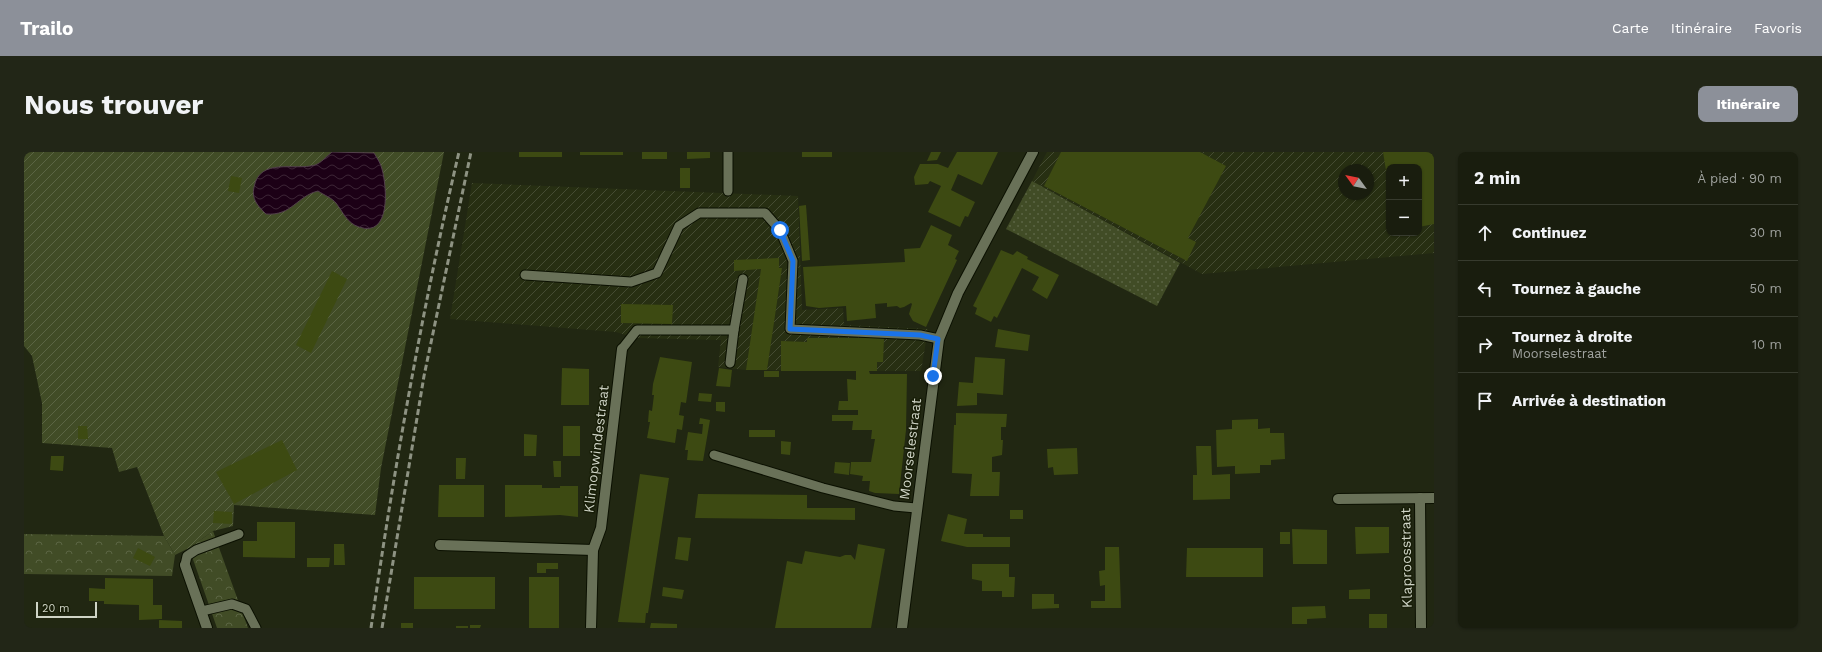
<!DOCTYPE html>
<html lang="fr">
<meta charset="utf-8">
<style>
body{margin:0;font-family:"Work Sans",sans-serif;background:#222617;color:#f1f3f6}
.controls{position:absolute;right:12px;top:12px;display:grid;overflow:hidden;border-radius:8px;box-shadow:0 1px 3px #0004}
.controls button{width:36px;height:36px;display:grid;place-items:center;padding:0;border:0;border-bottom:1px solid #373b2e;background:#191d0e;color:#f1f3f6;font:20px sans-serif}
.compass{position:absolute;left:1314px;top:12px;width:36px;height:36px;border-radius:50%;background:#191d0e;box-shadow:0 1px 3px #0004;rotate:303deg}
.scale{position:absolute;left:12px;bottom:10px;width:61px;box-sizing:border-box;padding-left:4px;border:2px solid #cfd4c6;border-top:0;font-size:11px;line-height:14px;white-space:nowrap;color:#cfd4c6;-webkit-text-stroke:3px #181e08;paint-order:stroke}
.stop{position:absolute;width:12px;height:12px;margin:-9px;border:3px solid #1a73e8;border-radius:50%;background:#fff}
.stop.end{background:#1a73e8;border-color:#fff;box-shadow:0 1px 4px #0008}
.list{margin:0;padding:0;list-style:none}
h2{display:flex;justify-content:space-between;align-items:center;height:52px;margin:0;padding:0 16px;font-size:17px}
h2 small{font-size:13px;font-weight:400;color:#9fa29e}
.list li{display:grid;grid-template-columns:26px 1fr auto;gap:12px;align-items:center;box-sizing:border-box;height:56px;padding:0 16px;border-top:1px solid #373b2e}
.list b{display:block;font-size:15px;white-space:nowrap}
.list p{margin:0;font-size:13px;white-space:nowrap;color:#9fa29e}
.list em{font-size:13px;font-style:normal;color:#9fa29e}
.icon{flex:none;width:22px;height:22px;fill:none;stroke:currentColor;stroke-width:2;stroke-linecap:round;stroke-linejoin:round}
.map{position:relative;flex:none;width:1410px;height:476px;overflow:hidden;border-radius:8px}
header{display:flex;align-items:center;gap:24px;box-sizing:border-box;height:56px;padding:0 20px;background:#8c9099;color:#fff}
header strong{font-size:19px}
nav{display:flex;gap:22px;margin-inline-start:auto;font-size:14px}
.intro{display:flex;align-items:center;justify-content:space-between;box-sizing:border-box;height:96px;padding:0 24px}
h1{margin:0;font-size:28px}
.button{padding:10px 18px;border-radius:8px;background:#8c9099;color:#fff;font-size:14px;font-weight:700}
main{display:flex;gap:24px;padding:0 24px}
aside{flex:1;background:#191d0e;border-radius:8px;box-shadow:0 1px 3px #0004}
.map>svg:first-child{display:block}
.industrial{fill:url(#industrial-furrows);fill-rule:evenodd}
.grass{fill:url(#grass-dots)}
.forest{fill:url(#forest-crowns)}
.garden{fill:url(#garden-furrows)}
.water{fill:url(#water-waves);stroke:#52404b}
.building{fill:#3d4a12}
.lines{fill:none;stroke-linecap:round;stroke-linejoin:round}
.lane-casing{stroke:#0b1000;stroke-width:11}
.street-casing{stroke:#0b1000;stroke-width:12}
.lane{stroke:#697158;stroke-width:9}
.street{stroke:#697158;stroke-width:10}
.rail{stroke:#8e9383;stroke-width:3;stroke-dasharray:6 3;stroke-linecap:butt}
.route{stroke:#1a73e8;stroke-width:5}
.labels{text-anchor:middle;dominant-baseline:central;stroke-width:3;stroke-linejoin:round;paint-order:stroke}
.street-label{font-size:14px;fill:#cfd4c6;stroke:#181e08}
</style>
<header>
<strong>Trailo</strong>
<nav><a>Carte</a><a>Itinéraire</a><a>Favoris</a></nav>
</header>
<div class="intro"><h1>Nous trouver</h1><a class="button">Itinéraire</a></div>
<main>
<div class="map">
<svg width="1410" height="476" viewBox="0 0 1410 476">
<defs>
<pattern id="industrial-furrows" width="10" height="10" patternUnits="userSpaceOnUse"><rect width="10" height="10" fill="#272f12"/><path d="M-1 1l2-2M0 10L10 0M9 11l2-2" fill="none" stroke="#454c33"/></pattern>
<pattern id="grass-dots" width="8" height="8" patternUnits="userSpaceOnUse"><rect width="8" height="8" fill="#414c26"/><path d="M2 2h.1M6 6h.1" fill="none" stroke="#5b6544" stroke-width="1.8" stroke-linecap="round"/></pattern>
<pattern id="forest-crowns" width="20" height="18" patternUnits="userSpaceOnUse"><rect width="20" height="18" fill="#414c26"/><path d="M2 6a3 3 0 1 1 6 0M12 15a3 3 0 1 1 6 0" fill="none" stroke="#5b6544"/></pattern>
<pattern id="garden-furrows" width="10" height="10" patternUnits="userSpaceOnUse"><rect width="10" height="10" fill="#414c26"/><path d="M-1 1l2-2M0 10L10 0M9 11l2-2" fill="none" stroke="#5b6544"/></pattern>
<pattern id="water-waves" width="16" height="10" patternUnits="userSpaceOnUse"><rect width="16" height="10" fill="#1c0016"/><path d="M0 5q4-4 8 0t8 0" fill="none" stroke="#3c2436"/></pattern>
</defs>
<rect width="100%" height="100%" fill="#212712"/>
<g class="industrial">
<path d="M1023 0H1410V101L1178 122 1008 29ZM1365 15H1395V81H1365ZM1320 18H1344V42H1320Z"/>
<path d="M448 31 774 44 778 158 819 156 820 173 904 177 897 219 722 218 694 215 697 188 612 186 592 180 426 167Z"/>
</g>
<path class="grass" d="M1008 29 1156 111 1133 154 982 77Z"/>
<g class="forest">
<path d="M189 379 224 476H193L165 396Z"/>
<path d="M0 382 140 384 151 403 148 424 0 422Z"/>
</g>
<path class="garden" d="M0 0H420L357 316 351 363 210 353 209 374 189 379 165 396 151 403 140 384 113 315 95 320 88 296 18 291V251L8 204 0 194Z"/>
<path class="water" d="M308 0 350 1C353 6 357 12 358 17 363 35 367 86 335 75 323 71 319 60 312 51 308 46 300 43 294 39 273 44 268 64 242 62 234 54 227 47 230 35 236 5 270 19 291 13 297 11 303 4 308 0Z"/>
<g class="building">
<rect x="495" y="0" width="43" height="5"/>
<rect x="556" y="0" width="43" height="3"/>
<rect x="618" y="0" width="25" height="7"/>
<path d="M663 0H686V6L663 7Z"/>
<rect x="778" y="0" width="30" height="5"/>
<path d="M907 0H917L913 8 903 9Z"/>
<path d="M933 0H974L958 33 934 22 927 38 951 50 944 65 941 64 936 75 904 60 917 34 906 29 904 32 891 33 890 25 896 12H914L924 16Z"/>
<path d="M1037 0H1176L1202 14 1164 86 1172 90 1163 109 1020 34Z"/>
<path d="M1359 0H1410V72L1395 75V15H1365L1364 31Z"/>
<rect x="656" y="16" width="10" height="20"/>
<path d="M207 24 218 26 215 41 204 39Z"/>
<path d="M782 53 786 108 778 109 775 54Z"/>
<path d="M907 73 928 83 924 93 935 99 931 107 933 108 902 175 889 169 885 162 888 152 887 151 880 155 876 156 873 154 863 155V151L851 152 852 166 823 169 822 154 795 156 782 154 779 115 881 110 880 97 896 96Z"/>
<path d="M977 98 989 103 993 99 1004 105 1003 107 1035 123 1023 147 1008 138 1015 125 998 116 973 166 970 164 967 170 951 162 953 156 949 154Z"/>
<path d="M755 106V116H758L743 218H722L737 117 710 119V108Z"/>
<path d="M308 119 323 127 287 201 272 193Z"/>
<path d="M597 152 649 153 648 172 597 171Z"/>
<path d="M974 177 1006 183 1004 199 971 195Z"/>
<path d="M783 186H860L859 210H853V219H845L846 222H883L882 278 875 342 851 341 845 339 846 329H838L839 324 826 322 827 310H847L851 287H847L848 278H828L829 269H808V263H834V258H814L815 249H824L823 227 832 228V219H757V189L783 190Z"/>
<path d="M636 205 668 210 662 251 657 250 655 263 660 264 658 278 653 277 651 291 623 286 626 270H624L625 258 628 259 630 243H628L629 232Z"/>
<path d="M951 205 981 207 979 243 953 241V253L933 254 935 230 949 231Z"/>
<path d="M538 216 565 217V253H537Z"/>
<path d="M695 216 708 218 706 235 692 234Z"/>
<rect x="740" y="219" width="15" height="6"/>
<path d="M675 241 688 242 687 250 674 249Z"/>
<path d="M692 250H701V260L692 259Z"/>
<path d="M932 261 983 262 982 275H977V288H979L978 303 968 305V320H976L975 344H946L948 322 928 321 930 273H932Z"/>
<path d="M676 266 686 268 679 309 663 308 664 298H661L664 280 678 282 679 272H675Z"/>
<path d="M1234 267V277L1246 276V281H1260L1261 307 1247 308V313H1236V321L1211 322V314L1193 315 1192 278 1208 277V268Z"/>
<path d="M54 274H63L64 287H54Z"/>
<rect x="539" y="274" width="17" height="30"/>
<rect x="725" y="278" width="26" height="7"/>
<path d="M500 282 513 283 512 304H500Z"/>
<path d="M258 288 273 318 210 352 192 320Z"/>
<path d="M757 289 767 290 766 303 757 302Z"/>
<path d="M1172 294H1187L1188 323 1206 322V347L1169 348V323H1173Z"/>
<path d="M1053 296 1054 322 1030 323 1029 315 1024 316 1023 297Z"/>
<path d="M27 304H40L39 319 26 318Z"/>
<path d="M432 306H442L441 327H432Z"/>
<path d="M529 309H537V325H530Z"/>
<path d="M811 310 826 311 825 323 810 321Z"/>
<path d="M616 322 645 326 624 461H622L621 471 594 470Z"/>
<path d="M415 333H460V365H414Z"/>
<path d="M481 333H518V336H536V334H554V365L536 363 481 365Z"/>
<path d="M674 342 783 343V356H831V368L671 366Z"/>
<rect x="986" y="358" width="13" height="9"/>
<path d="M190 359 208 360V372L189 371Z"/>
<path d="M924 362 943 367 940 382H959V385H986V395H943L917 389Z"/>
<path d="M233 370H271V406L219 405V389H233Z"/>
<path d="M1331 375H1365V401L1332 402Z"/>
<path d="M1268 377 1303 378V412H1269Z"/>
<rect x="1256" y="380" width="10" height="12"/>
<path d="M654 385 667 386 664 409 651 407Z"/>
<path d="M310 392H320L321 413H310Z"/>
<path d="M834 392 861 397 847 476H751L763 409 778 412 781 399 816 405 821 403H827L831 408Z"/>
<path d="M1081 395H1095L1097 456H1067V449H1081V433L1076 434 1075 419 1081 418Z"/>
<path d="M114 396 131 405 126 414 109 406Z"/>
<path d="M1163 396H1239V425H1162Z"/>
<path d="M283 406H306L305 415H283Z"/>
<path d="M513 411H534V417H522V421H513Z"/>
<path d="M948 412H985V425H991L990 445H978V439H958V429L948 427Z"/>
<rect x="390" y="425" width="81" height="32"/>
<rect x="505" y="425" width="30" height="51"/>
<path d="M81 426 129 427V453H138V467L115 468V453L80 452V449H65V436L81 437Z"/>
<path d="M639 435 660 438 658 447 638 444Z"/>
<path d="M1346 437V447H1325V438Z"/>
<path d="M1008 442H1030V452H1035V456L1008 457Z"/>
<path d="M1301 454 1302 466 1283 467V472H1268V455Z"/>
<rect x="1345" y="462" width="18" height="14"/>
<path d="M135 468 158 469V476H135Z"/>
<rect x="377" y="471" width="12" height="5"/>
<path d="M627 471 653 472V476H626Z"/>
<path d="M446 473H457L456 476H446Z"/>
<rect x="432" y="474" width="12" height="2"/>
</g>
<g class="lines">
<g class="lane-casing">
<g id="lane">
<path d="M704 0V39"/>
<path d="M501 123 607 130 633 121 655 74 675 61H741L756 78 769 109 766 177 896 183 915 187"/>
<path d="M710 178 719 127"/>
<path d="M598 197 613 178H710L706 211"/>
<path d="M690 303 799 336 870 354 892 356"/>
<path d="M161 413 163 404 172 398 215 382"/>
<path d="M178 459 208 452 222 457 232 476"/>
</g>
</g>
<g class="street-casing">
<g id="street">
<path d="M1396 346 1397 476"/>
<path d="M1314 347 1410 346"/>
<path d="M416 393 569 398"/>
<path d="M161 413 183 476"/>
<path d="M567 476 569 398 577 376 598 197"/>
<path d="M878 476 915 187 934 141 1009 0"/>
</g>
</g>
<use href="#lane" class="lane"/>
<use href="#street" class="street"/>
<g class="rail">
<path d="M347 476C370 317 398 157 435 0"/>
<path d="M358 476 400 224 447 0"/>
</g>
</g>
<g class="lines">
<path class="route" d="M756 78 769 109 766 177 896 183 914 187 909 224"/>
</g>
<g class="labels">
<g class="street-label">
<text transform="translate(572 297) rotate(-83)">Klimopwindestraat</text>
<text transform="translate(886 297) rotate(-83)">Moorselestraat</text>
<text transform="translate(1382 406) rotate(-91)">Klaproosstraat</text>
</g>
</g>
</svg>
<div class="controls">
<button>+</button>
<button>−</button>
</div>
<svg class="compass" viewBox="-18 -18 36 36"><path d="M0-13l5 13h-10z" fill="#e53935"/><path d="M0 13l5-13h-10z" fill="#9fa29e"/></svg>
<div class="scale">20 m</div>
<div class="stop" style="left:756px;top:78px"></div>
<div class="stop end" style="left:909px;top:224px"></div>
</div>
<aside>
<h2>2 min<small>À pied · 90 m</small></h2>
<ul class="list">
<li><svg class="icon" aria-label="ahead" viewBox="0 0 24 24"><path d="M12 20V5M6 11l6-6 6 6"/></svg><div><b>Continuez</b></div><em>30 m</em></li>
<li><svg class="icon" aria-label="left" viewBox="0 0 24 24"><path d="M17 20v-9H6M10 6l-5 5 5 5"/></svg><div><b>Tournez à gauche</b></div><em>50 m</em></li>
<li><svg class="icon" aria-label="right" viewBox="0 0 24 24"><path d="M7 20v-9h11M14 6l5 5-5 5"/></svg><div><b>Tournez à droite</b><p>Moorselestraat</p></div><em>10 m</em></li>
<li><svg class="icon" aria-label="arrive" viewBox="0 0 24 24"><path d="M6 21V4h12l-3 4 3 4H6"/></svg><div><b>Arrivée à destination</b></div></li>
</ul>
</aside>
</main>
